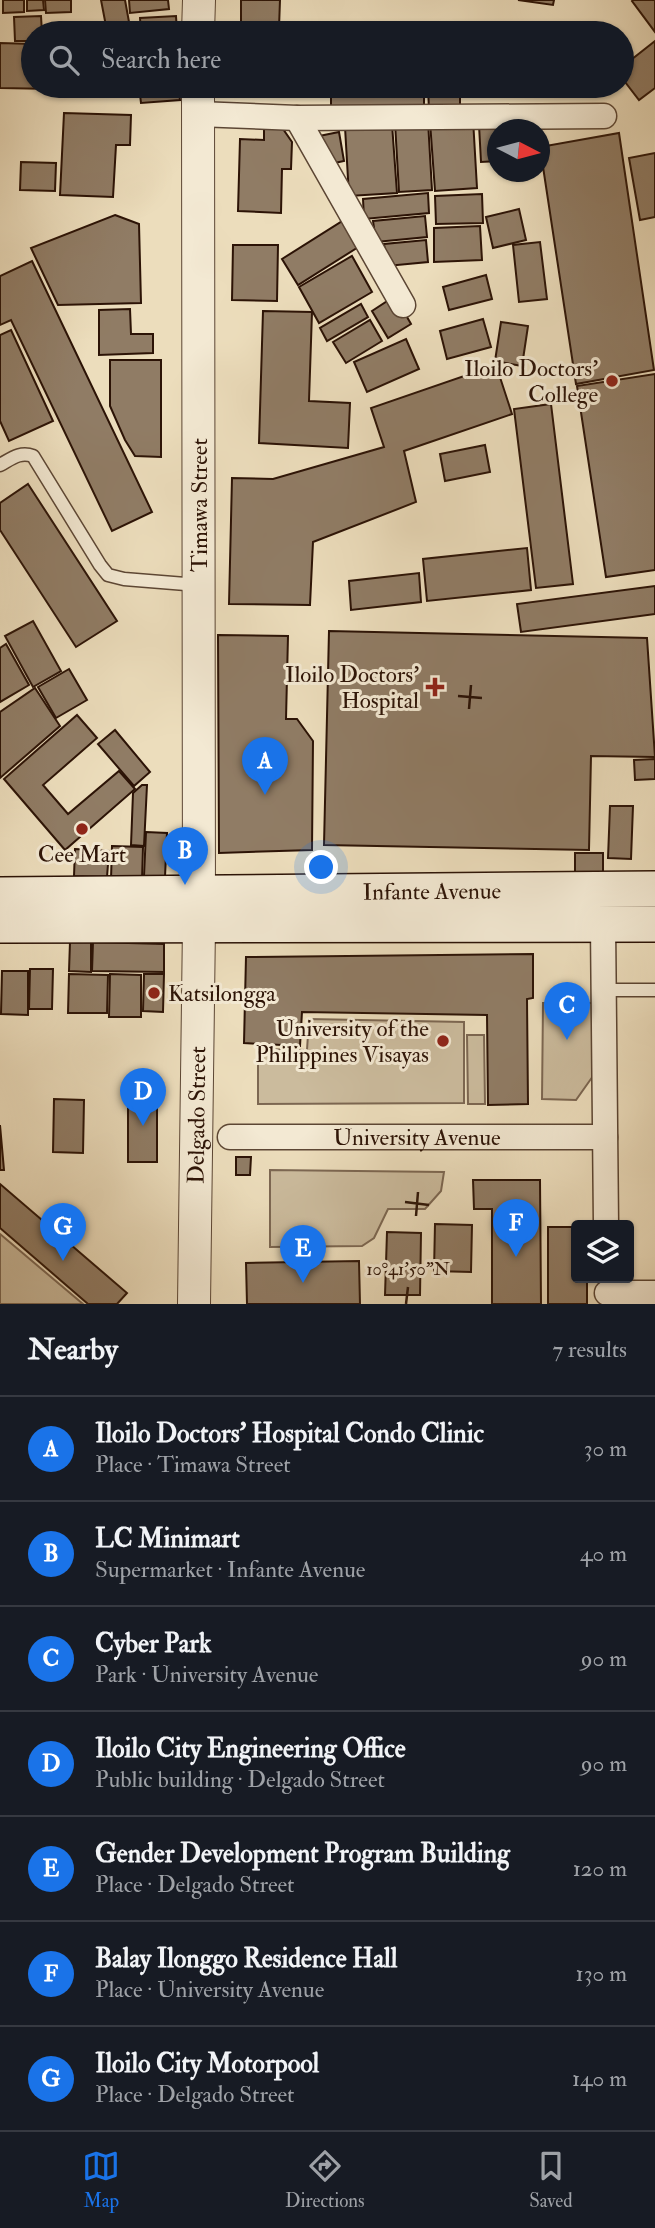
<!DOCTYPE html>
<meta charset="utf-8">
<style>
body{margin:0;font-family:"IM FELL Double Pica",serif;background:#20242c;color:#f1f3f6}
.controls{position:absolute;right:21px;bottom:21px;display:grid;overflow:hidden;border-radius:7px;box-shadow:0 2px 5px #0004}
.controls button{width:63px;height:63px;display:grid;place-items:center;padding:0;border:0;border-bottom:2px solid #363941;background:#171b24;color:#f1f3f6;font:35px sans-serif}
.compass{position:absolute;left:487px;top:119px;width:63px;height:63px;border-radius:50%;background:#171b24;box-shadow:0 2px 5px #0004;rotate:96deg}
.you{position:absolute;left:322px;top:868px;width:24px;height:24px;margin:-18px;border:5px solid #fff;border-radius:50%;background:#1a73e8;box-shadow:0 0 0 10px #1a73e833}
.badge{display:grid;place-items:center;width:46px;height:46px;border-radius:50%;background:#1a73e8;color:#fff;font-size:23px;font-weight:700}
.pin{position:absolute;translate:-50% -58px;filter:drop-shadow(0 2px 4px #0008)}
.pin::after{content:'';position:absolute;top:37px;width:24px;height:21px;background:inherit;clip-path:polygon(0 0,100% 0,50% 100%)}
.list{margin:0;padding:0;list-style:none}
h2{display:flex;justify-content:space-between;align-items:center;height:91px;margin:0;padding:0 28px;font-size:30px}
h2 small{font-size:23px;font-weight:400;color:#9ea1a6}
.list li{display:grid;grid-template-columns:46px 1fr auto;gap:21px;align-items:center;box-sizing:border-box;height:105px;padding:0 28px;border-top:2px solid #363941}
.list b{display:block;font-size:26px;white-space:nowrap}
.list p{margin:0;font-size:23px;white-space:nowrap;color:#9ea1a6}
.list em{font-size:23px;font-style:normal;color:#9ea1a6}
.icon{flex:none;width:38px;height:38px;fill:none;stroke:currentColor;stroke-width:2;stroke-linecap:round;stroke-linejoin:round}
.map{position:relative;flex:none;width:655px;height:1304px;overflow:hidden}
.search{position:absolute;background:#171b24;box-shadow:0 2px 5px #0004;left:21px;right:21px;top:21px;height:77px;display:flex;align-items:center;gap:18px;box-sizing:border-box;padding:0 24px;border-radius:38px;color:#9ea1a6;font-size:26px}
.sheet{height:826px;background:#171b24}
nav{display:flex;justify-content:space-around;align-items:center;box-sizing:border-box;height:98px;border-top:2px solid #363941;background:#171b24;font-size:19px;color:#9ea1a6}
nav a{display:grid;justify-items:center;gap:4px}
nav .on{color:#1a73e8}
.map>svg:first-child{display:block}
.green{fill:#cbbb9d;stroke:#7c6752;stroke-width:2}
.building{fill:#907c65;stroke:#2c1306;stroke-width:2}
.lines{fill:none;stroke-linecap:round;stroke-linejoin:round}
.service-casing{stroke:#5c4634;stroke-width:15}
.minor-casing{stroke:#5c4634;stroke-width:27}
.tertiary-casing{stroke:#5c4634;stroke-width:34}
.secondary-casing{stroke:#2c1306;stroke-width:38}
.service{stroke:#f3e9d3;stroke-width:12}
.minor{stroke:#f3e9d3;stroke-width:24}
.tertiary{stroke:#f3e9d3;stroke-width:32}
.secondary{stroke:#f3e9d3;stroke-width:35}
.ticks{fill:none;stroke:#2c1306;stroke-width:2.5}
.poi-dot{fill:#8f2418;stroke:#f3e9d3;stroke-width:2.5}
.labels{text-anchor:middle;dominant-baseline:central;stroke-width:6;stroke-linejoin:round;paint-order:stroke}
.poi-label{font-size:23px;fill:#2c1306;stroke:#f3e9d3;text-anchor:end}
.street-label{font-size:23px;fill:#2c1306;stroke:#f3e9d3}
.ticks-label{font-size:18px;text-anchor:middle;fill:#2c1306;stroke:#f3e9d3;stroke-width:6;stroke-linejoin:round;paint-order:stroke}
</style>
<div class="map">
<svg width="655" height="1304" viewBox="0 0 655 1304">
<rect width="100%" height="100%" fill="#ecddbc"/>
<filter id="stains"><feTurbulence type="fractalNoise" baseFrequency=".00286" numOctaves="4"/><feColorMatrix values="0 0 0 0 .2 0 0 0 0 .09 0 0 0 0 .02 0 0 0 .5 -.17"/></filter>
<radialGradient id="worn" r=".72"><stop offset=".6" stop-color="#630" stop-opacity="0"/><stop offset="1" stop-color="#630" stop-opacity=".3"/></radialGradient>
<g class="green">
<path d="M543 1003H592L593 1076 576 1100 542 1099Z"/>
<path d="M309 1019 464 1022V1103L258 1104V1049L307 1050Z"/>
<path d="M467 1035H484L485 1104H468Z"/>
<path d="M270 1170 444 1172 441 1191 425 1209H388L374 1238 362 1246 270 1247Z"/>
<path d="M0 1234 83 1304H0Z"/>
</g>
<g class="building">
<path d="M3 0H24V12L3 13Z"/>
<path d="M27 0H43L44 10 27 11Z"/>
<path d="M45 0H71V12L46 13Z"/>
<path d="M101 0H125L129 22 106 26Z"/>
<path d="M129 0H168L169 9 130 13Z"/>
<path d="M241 0H280L279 28 294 33H241Z"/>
<path d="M518 0H554L553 5Z"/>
<path d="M633 0H655V32L632 1Z"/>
<path d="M41 16 42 33H33V41H15L14 17Z"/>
<path d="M176 16 177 33H141L140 18Z"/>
<path d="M655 41V88L639 100 622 78V67Z"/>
<path d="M0 43 33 44V86H53V89L0 88Z"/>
<path d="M139 86H178L180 100 141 103Z"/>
<path d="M331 86H424V109L331 111Z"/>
<path d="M428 86H460V110L429 111Z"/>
<path d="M64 113 131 115 130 145H116L113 197 60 195Z"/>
<path d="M473 119 477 188 435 191 430 122Z"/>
<path d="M428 121 432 190 399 192 395 123Z"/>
<path d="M523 123V130H498V161L481 162 479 125Z"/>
<path d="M392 124 397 193 349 196 345 127Z"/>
<path d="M264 129H283L292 142 291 169H282L281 213 238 211 240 139 264 140Z"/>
<path d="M339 132 344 161 325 165 319 136Z"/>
<path d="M619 133 654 370 576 384 540 147Z"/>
<path d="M655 153V217L640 220 629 158Z"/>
<path d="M21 162 56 163 55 191 20 190Z"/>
<path d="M428 193 429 213 364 219 363 199Z"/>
<path d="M482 194 483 223 436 224 435 196Z"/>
<path d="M519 209 526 240 493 248 486 217Z"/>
<path d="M115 215 139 224 141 303 58 305 31 248Z"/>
<path d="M425 216 427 237 376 242 373 221Z"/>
<path d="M344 220 360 246 298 285 282 259Z"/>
<path d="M480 226 482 260 434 262V228Z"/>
<path d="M426 240 428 262 387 266 384 244Z"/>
<path d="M540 242 547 299 519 302 513 245Z"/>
<path d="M233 245H278L277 301 232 300Z"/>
<path d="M352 256 372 292 319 323 299 287Z"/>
<path d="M32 261 152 512 112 531 11 320 0 325V276Z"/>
<path d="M486 275 492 299 449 310 443 287Z"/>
<path d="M395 296 411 324 388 338 372 311Z"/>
<path d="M361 304 368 317 327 341 320 328Z"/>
<path d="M130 309 131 334H153V353L99 355V310Z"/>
<path d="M263 311 312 312 309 401 350 403 348 448 259 443Z"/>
<path d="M483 319 491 347 447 359 440 331Z"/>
<path d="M370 320 382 341 346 363 333 342Z"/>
<path d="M501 322 528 326 522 366 495 361Z"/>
<path d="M11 330 53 421 9 441 0 421V335Z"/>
<path d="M406 339 419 369 367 392 354 362Z"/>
<path d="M110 360H161V457L135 456 125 440 110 406Z"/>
<path d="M496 365 512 414 404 451 416 502 313 542 310 605 229 604 232 478 273 479 384 447 371 408Z"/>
<path d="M655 374V570L606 577 577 386Z"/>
<path d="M551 404 573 584 536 588 514 409Z"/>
<path d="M485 445 490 472 445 481 440 454Z"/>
<path d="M28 484 117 621 76 647 0 530V503Z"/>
<path d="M527 548 531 590 427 601 423 559Z"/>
<path d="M419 573 421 602 351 610 349 581Z"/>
<path d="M655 586V614L521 632 517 604Z"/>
<path d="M33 621 61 671 33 687 5 636Z"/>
<path d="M329 631 647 638 655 757 591 756 589 850 324 845Z"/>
<path d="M218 635 288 636 286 719H297L313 741 312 850 219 853Z"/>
<path d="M6 644 29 685 0 702V648Z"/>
<path d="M69 669 87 700 56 718 38 687Z"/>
<path d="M35 688 60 726 0 778V712Z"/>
<path d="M77 715 97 738 43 785 68 814 119 771 135 789 65 850 4 779Z"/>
<path d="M115 730 150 772 134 786 98 744Z"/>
<path d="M655 759V779L635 780 634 760Z"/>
<path d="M142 785H147L144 846 131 845 133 793Z"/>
<path d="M610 806H633L631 859 608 858Z"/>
<path d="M146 832 167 833 165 877 144 876Z"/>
<path d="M112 846 143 847 142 880 111 879Z"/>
<path d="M75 849 109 851 107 877 74 876Z"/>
<rect x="575" y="853" width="28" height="20"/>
<path d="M70 942H91V972L69 971Z"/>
<path d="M93 942 164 944V972L92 971Z"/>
<path d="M533 954V998L527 999 528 1104 488 1105 487 1015 302 1012 300 1046 244 1043 246 957Z"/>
<path d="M30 969H53L52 1009H29Z"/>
<path d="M2 971H28V1015L1 1014Z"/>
<path d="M69 974 108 975 107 1013H68Z"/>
<path d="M110 974 141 975V1017H109Z"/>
<path d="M144 974H164L163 1012 143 1011Z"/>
<rect x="128" y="1090" width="29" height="72"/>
<path d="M54 1099 84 1100 83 1153 53 1152Z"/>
<path d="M0 1125 4 1170H0Z"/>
<path d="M236 1157H251L250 1175H236Z"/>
<path d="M473 1180H540L541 1304H492V1209H474Z"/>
<path d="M0 1184 127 1293 117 1304H88L0 1228Z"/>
<path d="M435 1224 472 1225 471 1272 434 1271Z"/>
<path d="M548 1227H576V1278H587V1304H548Z"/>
<path d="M387 1232 421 1233 420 1295H385Z"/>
<path d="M359 1261 360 1304H247L246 1263Z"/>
</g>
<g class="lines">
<g class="service-casing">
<g id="service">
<path d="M0 465C11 459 20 451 33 456L100 565 108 575 124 579 198 585"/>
<path d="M604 990H655"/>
</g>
</g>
<g class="minor-casing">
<g id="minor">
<path d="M198 114 297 118 604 116"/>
<path d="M297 118 403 305"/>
<path d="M603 925 606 1225"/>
<path id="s1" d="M230 1137H605"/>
<path d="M607 1293H655"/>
</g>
</g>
<g class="tertiary-casing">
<g id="tertiary">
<path d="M198 33 199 0"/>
<path id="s2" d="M194 1304 199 925 198 86"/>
</g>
</g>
<g class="secondary-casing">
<g id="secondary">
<path id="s3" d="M0 895 655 889"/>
<path d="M0 925 655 924"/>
</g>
</g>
<use href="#service" class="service"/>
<use href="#minor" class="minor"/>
<use href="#tertiary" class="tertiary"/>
<use href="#secondary" class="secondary"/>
</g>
<path class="ticks" d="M458 696 482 698M469 709 471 685M405 1202 429 1205M416 1216 418 1192M406 1304 408 1287"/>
<g class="poi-dot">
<circle cx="612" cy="381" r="7"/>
<path d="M431.5 676.5h7v7h7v7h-7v7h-7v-7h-7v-7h7z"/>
<circle cx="82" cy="829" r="7"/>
<circle cx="154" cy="993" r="7"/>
<circle cx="443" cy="1041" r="7"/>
</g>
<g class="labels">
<g class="poi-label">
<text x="598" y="368">Iloilo Doctors'<tspan x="598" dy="26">College</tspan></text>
<text x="419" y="674">Iloilo Doctors'<tspan x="419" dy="26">Hospital</tspan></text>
<text x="82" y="854" text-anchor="middle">Cee Mart</text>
<text x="168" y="993" text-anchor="start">Katsilongga</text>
<text x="429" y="1028">University of the<tspan x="429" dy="26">Philippines Visayas</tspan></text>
</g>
<g class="street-label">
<text transform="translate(199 505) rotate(-90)">Timawa Street</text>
<text stroke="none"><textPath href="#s3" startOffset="432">Infante Avenue</textPath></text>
<text stroke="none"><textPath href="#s2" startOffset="189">Delgado Street</textPath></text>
<text stroke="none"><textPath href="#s1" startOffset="187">University Avenue</textPath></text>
</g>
</g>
<g class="ticks-label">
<text x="408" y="1275">10°41'50"N</text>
</g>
<rect width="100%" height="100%" filter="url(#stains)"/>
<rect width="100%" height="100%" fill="url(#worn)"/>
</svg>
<div class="controls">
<button><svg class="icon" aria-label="layers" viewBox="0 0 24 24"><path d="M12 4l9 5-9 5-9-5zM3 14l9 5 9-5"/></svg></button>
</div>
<svg class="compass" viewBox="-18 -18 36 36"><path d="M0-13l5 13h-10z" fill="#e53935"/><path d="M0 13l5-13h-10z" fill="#9ea1a6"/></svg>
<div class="you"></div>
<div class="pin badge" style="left:265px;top:795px">A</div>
<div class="pin badge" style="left:185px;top:885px">B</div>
<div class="pin badge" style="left:567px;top:1040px">C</div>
<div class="pin badge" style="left:143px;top:1126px">D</div>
<div class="pin badge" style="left:303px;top:1283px">E</div>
<div class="pin badge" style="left:516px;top:1257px">F</div>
<div class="pin badge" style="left:63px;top:1261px">G</div>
<div class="search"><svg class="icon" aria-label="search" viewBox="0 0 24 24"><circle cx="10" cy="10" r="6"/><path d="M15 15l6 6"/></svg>Search here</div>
</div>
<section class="sheet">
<h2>Nearby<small>7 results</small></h2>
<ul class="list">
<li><span class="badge">A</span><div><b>Iloilo Doctors' Hospital Condo Clinic</b><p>Place · Timawa Street</p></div><em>30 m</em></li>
<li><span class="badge">B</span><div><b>LC Minimart</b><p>Supermarket · Infante Avenue</p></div><em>40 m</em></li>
<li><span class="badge">C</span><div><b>Cyber Park</b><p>Park · University Avenue</p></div><em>90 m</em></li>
<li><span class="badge">D</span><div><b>Iloilo City Engineering Office</b><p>Public building · Delgado Street</p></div><em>90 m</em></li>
<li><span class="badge">E</span><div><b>Gender Development Program Building</b><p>Place · Delgado Street</p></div><em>120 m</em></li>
<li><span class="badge">F</span><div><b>Balay Ilonggo Residence Hall</b><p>Place · University Avenue</p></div><em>130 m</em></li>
<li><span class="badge">G</span><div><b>Iloilo City Motorpool</b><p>Place · Delgado Street</p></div><em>140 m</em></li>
</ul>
</section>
<nav>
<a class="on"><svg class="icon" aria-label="map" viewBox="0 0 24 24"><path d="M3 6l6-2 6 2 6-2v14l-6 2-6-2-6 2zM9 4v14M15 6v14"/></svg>Map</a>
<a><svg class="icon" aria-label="directions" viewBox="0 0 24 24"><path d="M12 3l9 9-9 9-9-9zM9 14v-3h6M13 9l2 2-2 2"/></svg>Directions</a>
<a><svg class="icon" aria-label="saved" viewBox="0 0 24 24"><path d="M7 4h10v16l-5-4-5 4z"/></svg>Saved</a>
</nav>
